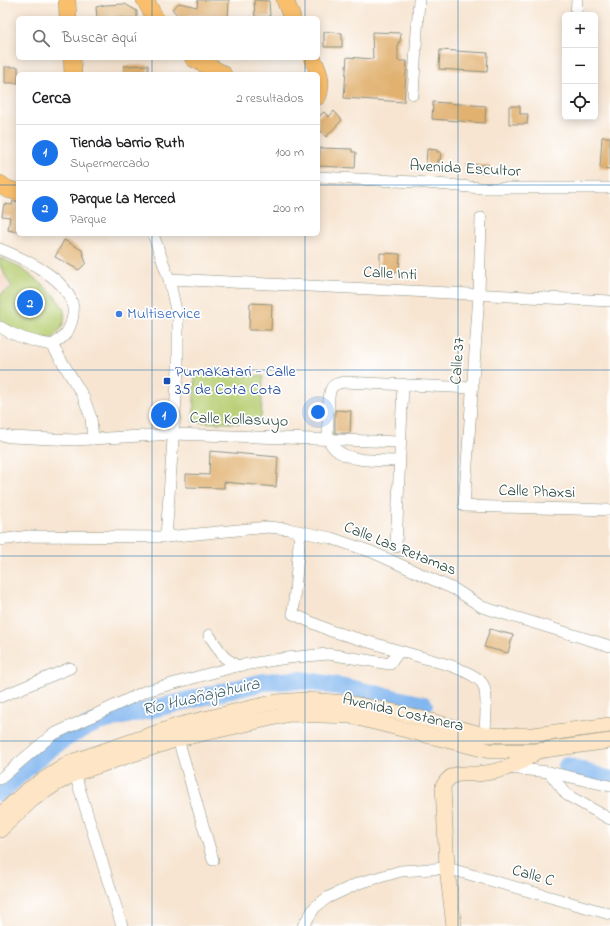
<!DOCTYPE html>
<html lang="es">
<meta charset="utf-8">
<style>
body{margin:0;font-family:"Indie Flower",sans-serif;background:#f2f2f2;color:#202124}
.controls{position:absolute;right:12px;top:12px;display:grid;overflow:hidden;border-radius:6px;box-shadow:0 2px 10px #0003}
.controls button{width:36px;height:36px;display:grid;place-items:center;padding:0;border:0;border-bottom:1px solid #e0e0e0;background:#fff;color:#202124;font:20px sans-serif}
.you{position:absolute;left:318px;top:412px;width:14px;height:14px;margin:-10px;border:3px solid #fff;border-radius:50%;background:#1a73e8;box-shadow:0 0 0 6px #1a73e833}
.badge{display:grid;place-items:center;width:26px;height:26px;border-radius:50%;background:#1a73e8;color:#fff;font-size:13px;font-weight:700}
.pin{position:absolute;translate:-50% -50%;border:2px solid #fff;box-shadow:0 1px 4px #0006}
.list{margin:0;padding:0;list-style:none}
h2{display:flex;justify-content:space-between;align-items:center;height:52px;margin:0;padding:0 16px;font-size:17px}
h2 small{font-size:13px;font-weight:400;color:#757577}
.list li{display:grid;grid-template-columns:26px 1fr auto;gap:12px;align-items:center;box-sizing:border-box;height:56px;padding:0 16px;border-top:1px solid #e0e0e0}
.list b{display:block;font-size:15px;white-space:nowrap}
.list p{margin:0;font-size:13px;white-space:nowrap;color:#757577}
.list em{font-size:13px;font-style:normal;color:#757577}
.icon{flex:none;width:22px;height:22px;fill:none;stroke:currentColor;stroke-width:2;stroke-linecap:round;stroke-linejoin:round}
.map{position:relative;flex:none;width:610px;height:926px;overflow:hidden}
.search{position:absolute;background:#fff;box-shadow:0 2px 10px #0003;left:16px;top:16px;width:304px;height:44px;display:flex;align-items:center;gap:10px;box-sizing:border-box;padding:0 14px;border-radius:6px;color:#757577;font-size:15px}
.panel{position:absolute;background:#fff;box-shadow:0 2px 10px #0003;left:16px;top:72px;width:304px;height:164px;border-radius:6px}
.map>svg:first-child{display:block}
.built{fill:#f4d3c0}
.green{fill:#b7ce72;stroke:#6b8653}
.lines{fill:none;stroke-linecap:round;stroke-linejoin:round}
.river{stroke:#81b6ef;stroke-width:18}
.building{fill:#e1b170}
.street-casing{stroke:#8b9182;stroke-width:12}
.secondary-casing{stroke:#8b9182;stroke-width:16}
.primary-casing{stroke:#8b9182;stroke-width:18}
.street{stroke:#fff;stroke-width:11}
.secondary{stroke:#fde5c5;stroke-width:15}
.primary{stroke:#f9bf6d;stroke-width:17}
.grid{fill:none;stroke:#1f6fb2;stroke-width:1;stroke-opacity:0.55}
.shop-dot{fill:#3f7fe0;stroke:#fff;stroke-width:1.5}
.transit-dot{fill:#1a4fb4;stroke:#fff;stroke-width:1.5}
.labels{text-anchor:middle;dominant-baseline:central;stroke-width:3.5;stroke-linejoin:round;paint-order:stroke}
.street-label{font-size:16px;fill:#1f3d34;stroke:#fff}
.shop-label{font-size:16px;fill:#366cbe;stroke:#fff;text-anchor:start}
.transit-label{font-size:16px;fill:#164399;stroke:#fff;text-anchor:start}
.water-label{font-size:17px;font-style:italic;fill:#3c616c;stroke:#fff}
</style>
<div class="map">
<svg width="610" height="926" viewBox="0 0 610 926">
<rect width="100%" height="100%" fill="#fff"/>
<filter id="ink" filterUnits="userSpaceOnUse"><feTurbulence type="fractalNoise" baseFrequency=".025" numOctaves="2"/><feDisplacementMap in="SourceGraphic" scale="8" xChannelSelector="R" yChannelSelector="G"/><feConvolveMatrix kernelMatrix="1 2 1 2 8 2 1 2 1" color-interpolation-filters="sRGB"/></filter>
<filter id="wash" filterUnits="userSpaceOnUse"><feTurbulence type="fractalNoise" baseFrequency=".012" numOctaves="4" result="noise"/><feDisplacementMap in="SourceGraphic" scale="16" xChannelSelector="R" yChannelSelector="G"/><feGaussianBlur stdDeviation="0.9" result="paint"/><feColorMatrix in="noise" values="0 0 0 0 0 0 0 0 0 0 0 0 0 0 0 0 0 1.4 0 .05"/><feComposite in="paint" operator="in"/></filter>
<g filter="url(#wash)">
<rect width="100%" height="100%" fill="#f7e5d1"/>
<path class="built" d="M0 266 12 287 0 295Z"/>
<g class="green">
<path d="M0 258C17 263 59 293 64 311 67 324 59 332 50 340L19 334 0 319V295L12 287 0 266Z"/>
<path d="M195 374 263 376 261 424 193 422Z"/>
</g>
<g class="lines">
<g class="river">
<path d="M567 766 610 780"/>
<path d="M0 793C34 761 54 740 98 722L264 682 300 680 344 687 424 705"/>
</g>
</g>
<g id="blocks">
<g class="building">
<path d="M198 0H229L228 17 189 15 191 18H180L172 9 179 3 197 7Z"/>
<path d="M254 0 269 1 270 17H255Z"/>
<path d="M125 4 137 11V18H97L96 7 105 5Z"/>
<path d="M324 32 342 33V47H324Z"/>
<path d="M372 32 401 33 400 42H398V61H407L404 102 344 98 347 57 373 59Z"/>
<path d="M440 50 488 53 487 72 439 69Z"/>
<path d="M148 65V74H124V66Z"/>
<rect x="5" y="67" width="13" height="16"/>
<path d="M433 102 486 106 485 123 432 119Z"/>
<path d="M509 106H520V114H528L527 124H509Z"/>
<path d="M334 111 342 120 326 137 318 128V117L324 112 329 117Z"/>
<path d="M602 137H610V169L600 168Z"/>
<path d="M320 148 352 149V152H356L355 168 319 166Z"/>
<path d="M427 149 437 150V152H441L440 160H438V165L426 164Z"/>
<rect x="467" y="165" width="22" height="8"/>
<path d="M13 201 18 202 17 232 8 230 10 217 2 216 4 204 12 205Z"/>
<path d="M64 240 82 250 86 263 79 270 55 257Z"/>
<path d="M380 253 400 254 399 272 380 271Z"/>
<path d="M250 303 272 304 271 330H249Z"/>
<path d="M335 410 351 411 350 433H335Z"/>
<path d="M210 451 278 457 276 487 224 482V488L186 487V474L209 475Z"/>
<path d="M490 629 513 635 508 653 484 647Z"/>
</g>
</g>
</g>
<g filter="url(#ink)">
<use href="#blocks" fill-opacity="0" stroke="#8b9182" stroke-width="1"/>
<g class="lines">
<g class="street-casing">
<g id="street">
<path d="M576 15 577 0"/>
<path d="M413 94 419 0"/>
<path d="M318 177 415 182 481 188H610"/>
<path d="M481 218 479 295 464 506 610 510"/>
<path d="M153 234 169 279 178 319V370L166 537"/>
<path d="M0 249C27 260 82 284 72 320 68 334 64 337 52 345 33 342 16 337 0 327"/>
<path d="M169 279 610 301"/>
<path d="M52 345 83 396 91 418 93 439"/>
<path d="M0 435 11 437 75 440 173 434 399 442"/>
<path d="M399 461C379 460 351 463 335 449 333 447 329 442 329 439 327 433 328 394 331 389 333 384 339 383 344 382L472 388"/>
<path d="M300 532 293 614 331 631 452 666C461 670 476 675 482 683 489 692 485 722 485 735"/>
<path d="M0 540 29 536 166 537 268 527 288 529 331 538 372 552 456 590 482 607 610 646"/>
<path d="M396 547 403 384"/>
<path d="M209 635 224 657 237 666"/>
<path d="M0 697 70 668"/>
<path d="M178 739 213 860"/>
<path d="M73 768 122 926"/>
<path d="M509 768 549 772 610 786"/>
<path d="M549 772 567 795 610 819"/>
<path d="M0 779 52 735 146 691 237 666 287 658 328 654 390 664 399 651"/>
<path d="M303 926 315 907 327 898 359 883 401 871 447 868 610 914"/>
</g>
</g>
<g class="secondary-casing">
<g id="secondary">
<path d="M0 815 26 791 71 762 179 725 276 702 306 700 348 703 396 712 485 735H533L610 725"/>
<path d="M0 830 33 799 54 785 74 774 178 739 290 714 350 716 490 751H537L610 741"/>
<path d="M454 926 447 868 443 786C446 781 449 777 455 775 461 773 470 774 477 774 499 772 520 766 537 751"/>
</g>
</g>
<g class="primary-casing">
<g id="primary">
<path d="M67 0 68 18"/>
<path d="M145 0 155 18"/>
<path d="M285 0 292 18"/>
<path d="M72 58 73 74"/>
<path d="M193 58 223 74"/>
<path d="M312 58C319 71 323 82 318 96"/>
<path d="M0 184 7 189 18 192"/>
</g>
</g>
<use href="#street" class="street"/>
<use href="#secondary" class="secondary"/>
<use href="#primary" class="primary"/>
</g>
</g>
<path class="grid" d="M152 0V18M305 0V18M458 0V926M152 58V74M305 58V74M0 185H18M318 185H610M152 234V926M305 234V926M0 370H610M0 556H610M0 741H610"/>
<circle class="shop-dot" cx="119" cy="314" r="4"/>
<rect class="transit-dot" x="163" y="377" width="8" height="8" rx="2"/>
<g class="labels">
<g class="street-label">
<text transform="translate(465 169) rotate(3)">Avenida Escultor</text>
<text transform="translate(390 274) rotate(3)">Calle Inti</text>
<text transform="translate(458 361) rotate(-86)">Calle 37</text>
<text transform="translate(239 420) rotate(2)">Calle Kollasuyo</text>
<text transform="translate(537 492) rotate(2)">Calle Phaxsi</text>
<text transform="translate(400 549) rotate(22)">Calle Las Retamas</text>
<text transform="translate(403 713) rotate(13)">Avenida Costanera</text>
<text transform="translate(533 876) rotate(16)">Calle C</text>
</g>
<g class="shop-label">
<text x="127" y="314">Multiservice</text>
</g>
<g class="transit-label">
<text x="175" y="372">PumaKatari - Calle<tspan x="175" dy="18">35 de Cota Cota</tspan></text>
</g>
<g class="water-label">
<text transform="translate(201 697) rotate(-13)">Río Huañajahuira</text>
</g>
</g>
</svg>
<div class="controls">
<button>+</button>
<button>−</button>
<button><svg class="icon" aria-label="locate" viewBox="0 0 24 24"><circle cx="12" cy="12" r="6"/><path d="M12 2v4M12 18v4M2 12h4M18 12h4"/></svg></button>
</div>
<div class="you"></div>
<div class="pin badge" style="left:164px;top:415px">1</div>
<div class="pin badge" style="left:30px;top:303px">2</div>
<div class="search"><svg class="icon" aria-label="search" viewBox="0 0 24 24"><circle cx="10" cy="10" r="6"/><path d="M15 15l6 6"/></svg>Buscar aquí</div>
<section class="panel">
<h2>Cerca<small>2 resultados</small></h2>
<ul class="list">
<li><span class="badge">1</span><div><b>Tienda barrio Ruth</b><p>Supermercado</p></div><em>100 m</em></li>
<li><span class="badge">2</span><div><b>Parque La Merced</b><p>Parque</p></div><em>200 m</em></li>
</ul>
</section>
</div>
